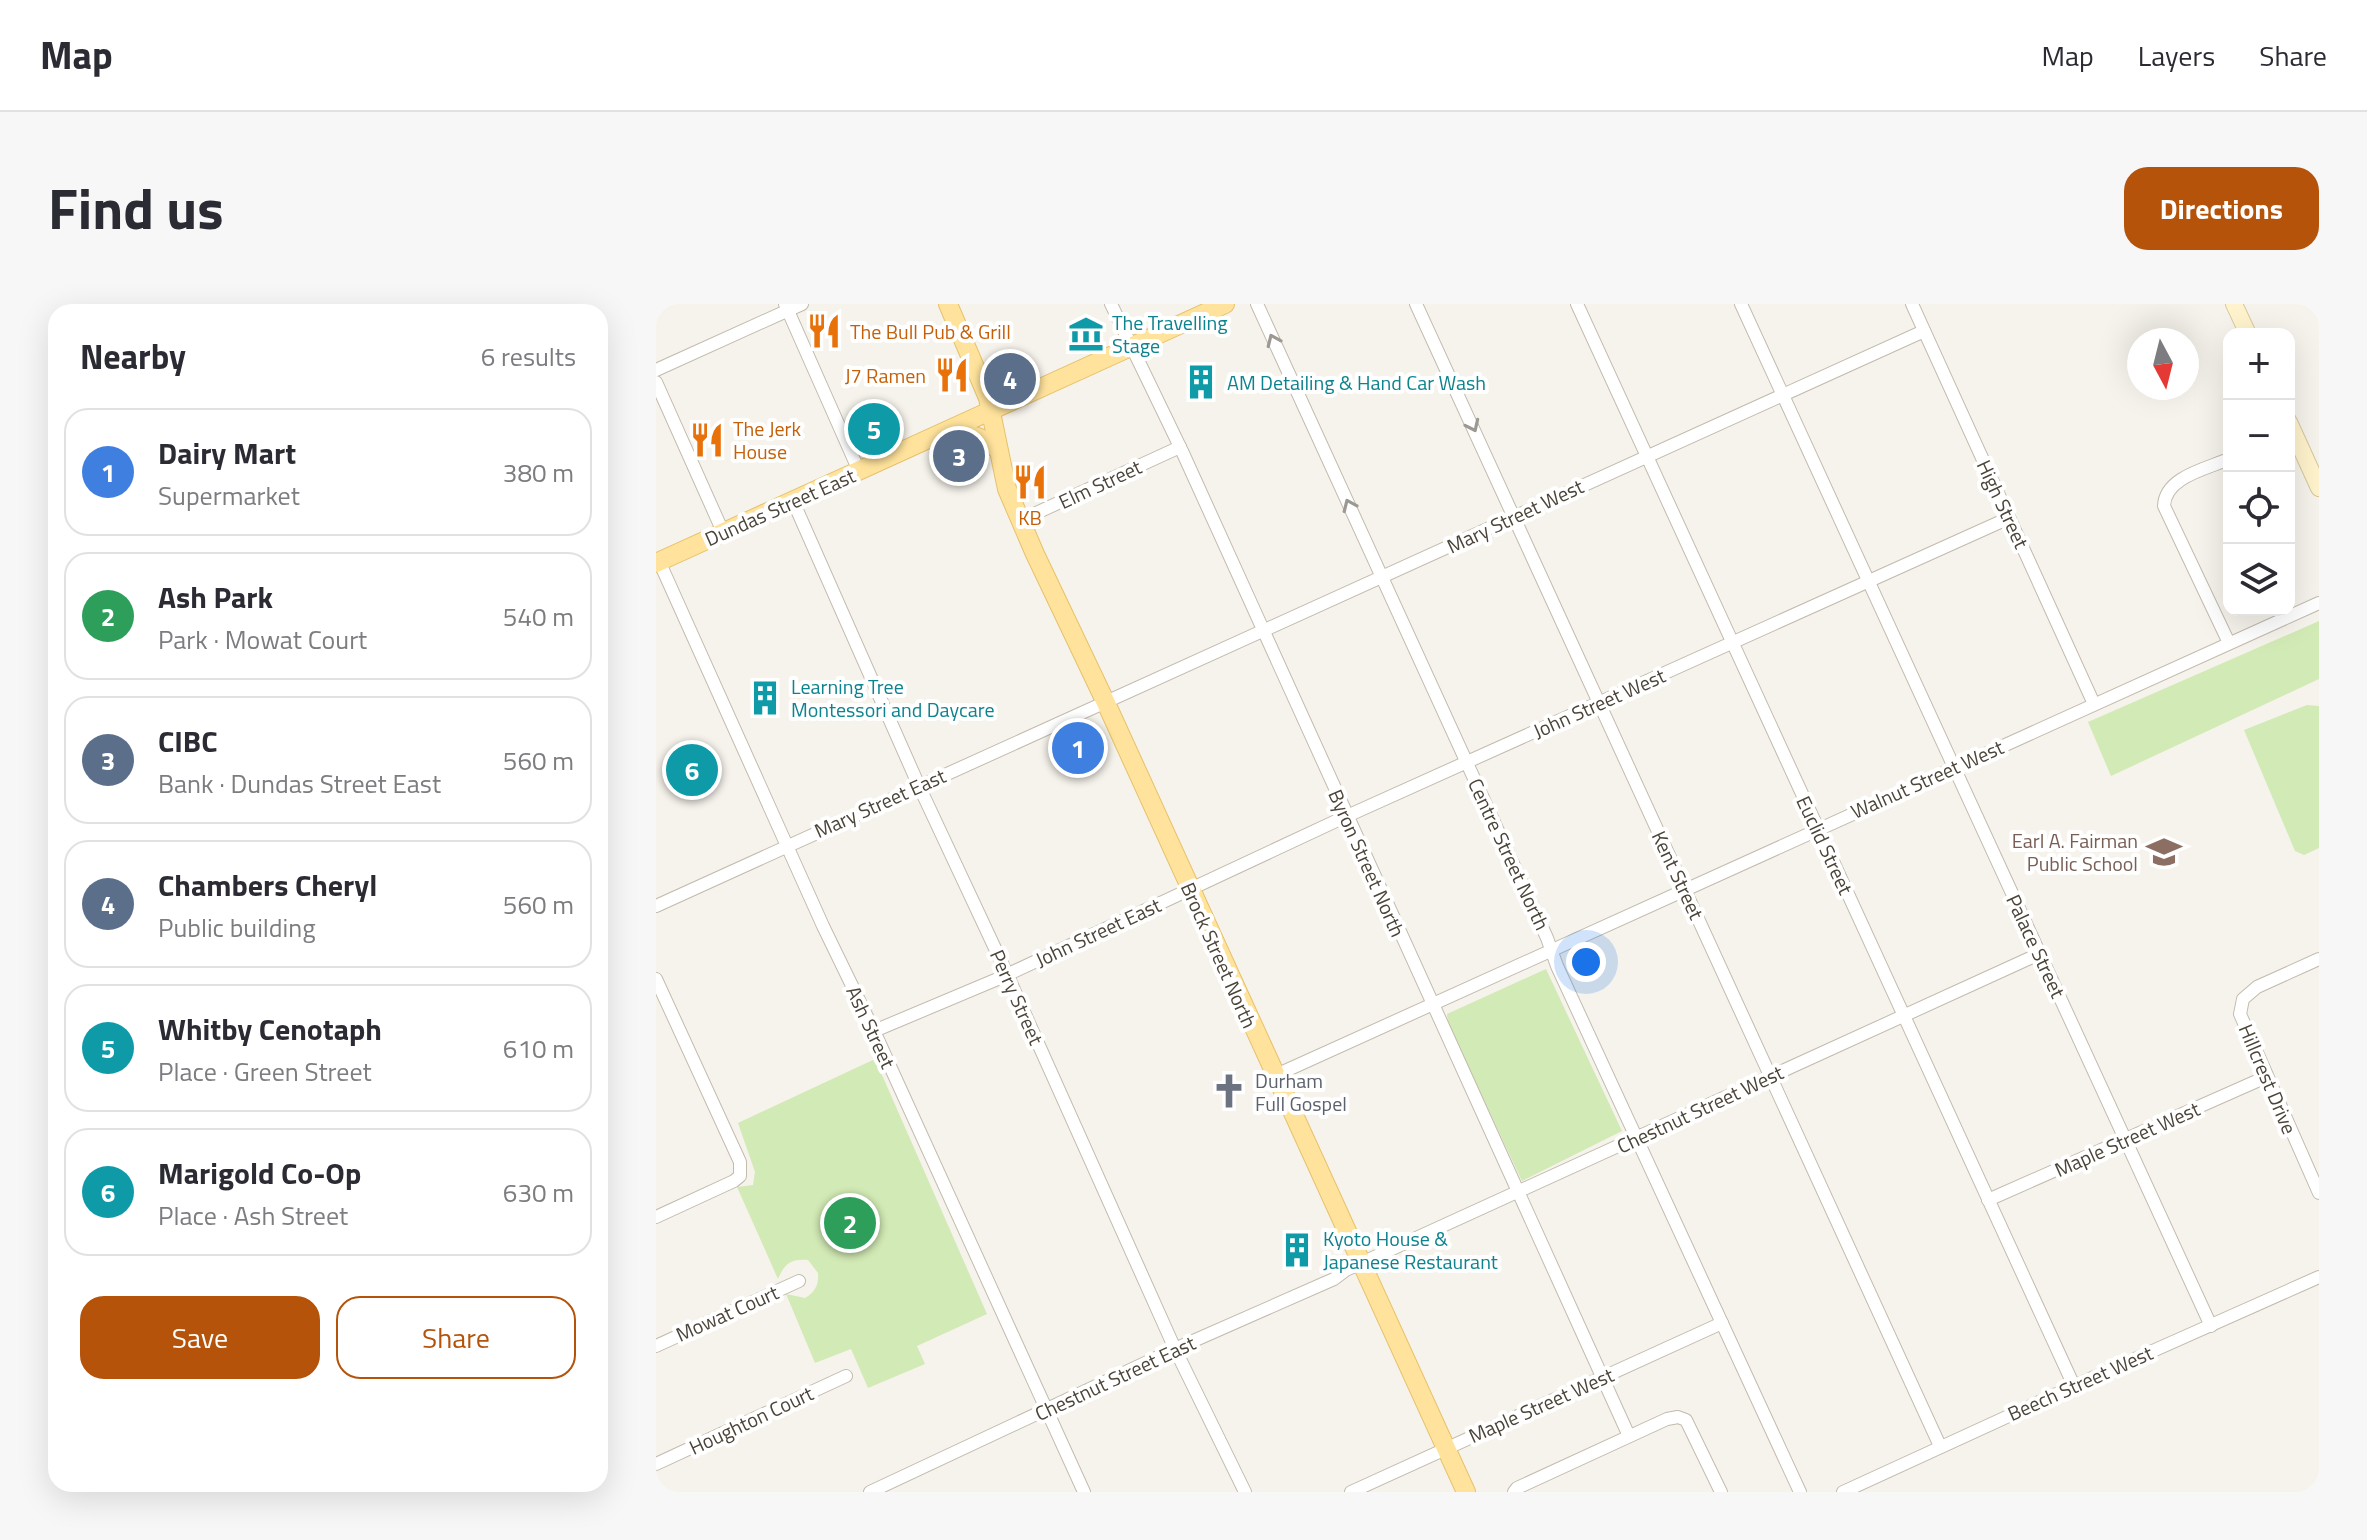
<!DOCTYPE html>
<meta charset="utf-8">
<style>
body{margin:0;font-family:"Titillium Web",sans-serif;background:#f7f7f7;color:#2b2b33}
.controls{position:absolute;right:24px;top:24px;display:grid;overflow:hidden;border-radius:16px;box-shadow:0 8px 32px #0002}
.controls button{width:72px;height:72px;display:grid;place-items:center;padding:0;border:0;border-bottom:2px solid #e1e1e2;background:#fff;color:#2b2b33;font:40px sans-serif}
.compass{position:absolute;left:1471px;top:24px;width:72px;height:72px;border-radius:50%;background:#fff;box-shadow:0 8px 32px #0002;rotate:173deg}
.you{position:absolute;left:930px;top:658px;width:28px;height:28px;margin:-20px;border:6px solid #fff;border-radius:50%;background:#1a73e8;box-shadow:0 0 0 12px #1a73e833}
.badge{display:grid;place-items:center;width:52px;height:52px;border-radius:50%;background:#b45309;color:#fff;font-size:26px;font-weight:700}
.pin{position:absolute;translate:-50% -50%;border:4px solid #fff;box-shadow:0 2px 8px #0006}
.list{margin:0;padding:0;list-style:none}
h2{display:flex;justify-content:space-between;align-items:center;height:104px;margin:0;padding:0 32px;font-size:34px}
h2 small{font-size:26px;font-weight:400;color:#7c7c81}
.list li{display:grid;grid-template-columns:52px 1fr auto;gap:24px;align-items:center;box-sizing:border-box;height:128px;margin:0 16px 16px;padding:0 16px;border:2px solid #e1e1e2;border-radius:24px}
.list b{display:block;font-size:30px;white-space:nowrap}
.list p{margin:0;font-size:26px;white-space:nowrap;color:#7c7c81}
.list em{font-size:26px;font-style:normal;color:#7c7c81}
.actions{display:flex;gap:16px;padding:24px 32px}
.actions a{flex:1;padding:18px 0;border:2px solid #b45309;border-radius:24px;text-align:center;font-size:28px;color:#b45309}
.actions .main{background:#b45309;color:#fff}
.icon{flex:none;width:44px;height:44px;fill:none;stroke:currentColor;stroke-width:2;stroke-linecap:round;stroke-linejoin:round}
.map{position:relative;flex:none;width:1663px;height:1188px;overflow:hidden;border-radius:24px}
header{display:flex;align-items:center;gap:48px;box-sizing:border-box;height:112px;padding:0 40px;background:#fff;border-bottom:2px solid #e1e1e2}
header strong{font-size:38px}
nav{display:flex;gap:44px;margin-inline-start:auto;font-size:28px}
.intro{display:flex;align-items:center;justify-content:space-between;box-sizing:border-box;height:192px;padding:0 48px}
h1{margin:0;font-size:56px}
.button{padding:20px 36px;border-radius:24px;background:#b45309;color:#fff;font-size:28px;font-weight:700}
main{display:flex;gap:48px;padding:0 48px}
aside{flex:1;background:#fff;border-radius:24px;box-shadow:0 8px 32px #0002}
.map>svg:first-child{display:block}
.green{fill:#d2eab5}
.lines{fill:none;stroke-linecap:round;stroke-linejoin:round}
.minor-casing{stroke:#c2bbae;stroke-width:14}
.secondary-casing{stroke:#d6c79b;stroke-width:18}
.primary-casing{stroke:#e6c16a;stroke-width:20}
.minor{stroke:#fff;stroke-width:12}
.secondary{stroke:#fff3cd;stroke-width:16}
.primary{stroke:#ffe39c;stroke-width:18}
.oneway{stroke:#9c9892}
.labels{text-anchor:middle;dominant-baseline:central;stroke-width:8;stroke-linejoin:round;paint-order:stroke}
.culture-label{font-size:20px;fill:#0d838f;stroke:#fff;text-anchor:start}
.food-label{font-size:20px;fill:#c56008;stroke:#fff;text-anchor:start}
.street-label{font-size:20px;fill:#4b4439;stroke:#fff}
.education-label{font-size:20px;fill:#785e54;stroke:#fff;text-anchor:end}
.worship-label{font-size:20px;fill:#5b616d;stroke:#fff;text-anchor:start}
</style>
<header>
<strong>Map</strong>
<nav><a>Map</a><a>Layers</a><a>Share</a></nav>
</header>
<div class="intro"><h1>Find us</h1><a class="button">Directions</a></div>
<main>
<aside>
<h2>Nearby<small>6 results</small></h2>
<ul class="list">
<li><span class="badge" style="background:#3f7fe0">1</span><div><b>Dairy Mart</b><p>Supermarket</p></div><em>380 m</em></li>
<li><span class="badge" style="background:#2e9e5b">2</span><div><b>Ash Park</b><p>Park · Mowat Court</p></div><em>540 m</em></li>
<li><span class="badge" style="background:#5c6f8a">3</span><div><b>CIBC</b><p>Bank · Dundas Street East</p></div><em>560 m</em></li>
<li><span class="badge" style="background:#5c6f8a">4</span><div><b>Chambers Cheryl</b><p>Public building</p></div><em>560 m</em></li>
<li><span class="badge" style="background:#0f9aa8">5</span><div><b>Whitby Cenotaph</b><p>Place · Green Street</p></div><em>610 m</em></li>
<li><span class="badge" style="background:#0f9aa8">6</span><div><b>Marigold Co-Op</b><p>Place · Ash Street</p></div><em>630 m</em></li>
</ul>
<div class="actions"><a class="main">Save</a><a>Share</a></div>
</aside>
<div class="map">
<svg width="1663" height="1188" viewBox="0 0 1663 1188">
<rect width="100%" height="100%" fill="#f6f3ec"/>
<g class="green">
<path d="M222 98 237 132 209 145 194 111Z"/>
<path d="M1663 317V375L1455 472 1432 418Z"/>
<path d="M1651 401 1663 402V544L1648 551 1639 547 1588 426Z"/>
<path d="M890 665 966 827 866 877 792 720 791 710Z"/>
<path d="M219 755 331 1010 261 1042 269 1060 212 1084 195 1045 159 1059 130 990 149 994C159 988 163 981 162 969L152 956C135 954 128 960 122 975L81 883 97 881 99 868 82 819Z"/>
</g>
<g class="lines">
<g class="minor-casing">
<g id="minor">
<path d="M129 0 203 167"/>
<path d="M455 0 526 147 973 1132"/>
<path d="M601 0 891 634 901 662 1144 1188"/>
<path d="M760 0 1284 1142"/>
<path d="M921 0 1418 1082"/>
<path d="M1085 0 1555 1022"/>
<path d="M1256 0 1438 400"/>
<path d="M0 66 146 0"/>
<path d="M0 78 67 228"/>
<path d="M137 197 263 482 351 670 519 1045 589 1188"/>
<path d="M365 216 524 143"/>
<path d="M3 257 167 622 218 727 428 1188"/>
<path d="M1573 339 1508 202C1509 173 1550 165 1573 155"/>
<path d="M0 602 1268 27"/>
<path d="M1663 655 1601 683 1587 695 1584 710 1663 889"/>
<path d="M0 675 84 858V872L78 877 0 913"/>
<path d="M218 727 344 674 680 517 1353 214"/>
<path d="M618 772 1663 299"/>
<path d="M1332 896 1610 773"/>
<path d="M0 1042 143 977"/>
<path d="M0 1160 190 1072"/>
<path d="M214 1188 519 1045 678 975 690 966 1383 650"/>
<path d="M695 1188 1066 1019"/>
<path d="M858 1188 861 1184 1011 1115 1022 1113 1030 1116 1065 1188"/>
<path d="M1187 1188 1418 1082 1663 973"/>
</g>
</g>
<g class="secondary-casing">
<g id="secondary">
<path d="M1578 0 1592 30"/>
<path d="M1633 118 1663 184"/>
</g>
</g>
<g class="primary-casing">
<g id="primary">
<path d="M292 0 332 94 351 185 379 250 450 399 810 1188"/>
<path d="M294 131C315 129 327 132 342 146"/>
<path d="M0 259 569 0"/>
</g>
</g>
<use href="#minor" class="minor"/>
<use href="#secondary" class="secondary"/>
<use href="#primary" class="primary"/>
</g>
<defs><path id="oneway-chevron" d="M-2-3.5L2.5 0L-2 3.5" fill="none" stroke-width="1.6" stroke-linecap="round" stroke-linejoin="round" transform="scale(2)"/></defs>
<g class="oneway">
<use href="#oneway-chevron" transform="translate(617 36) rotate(-114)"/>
<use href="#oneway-chevron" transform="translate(817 122) rotate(65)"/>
<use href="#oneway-chevron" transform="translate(693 201) rotate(-114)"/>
</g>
<defs>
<g id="restaurant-bare" transform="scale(2.76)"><path d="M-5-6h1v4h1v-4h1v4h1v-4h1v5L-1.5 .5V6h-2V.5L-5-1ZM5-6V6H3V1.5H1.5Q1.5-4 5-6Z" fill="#e8710a" stroke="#fff" stroke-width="2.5" paint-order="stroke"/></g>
<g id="museum-bare" transform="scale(2.76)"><path d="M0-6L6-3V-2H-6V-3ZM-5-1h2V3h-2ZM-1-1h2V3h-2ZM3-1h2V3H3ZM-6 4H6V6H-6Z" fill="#0f9aa8" stroke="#fff" stroke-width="2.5" paint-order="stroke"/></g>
<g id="building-bare" transform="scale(2.76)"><path d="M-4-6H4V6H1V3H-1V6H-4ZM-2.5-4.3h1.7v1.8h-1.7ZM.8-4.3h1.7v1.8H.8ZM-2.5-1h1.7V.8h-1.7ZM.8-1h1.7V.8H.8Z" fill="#0f9aa8" stroke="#fff" stroke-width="2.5" paint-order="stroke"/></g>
<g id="school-bare" transform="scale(2.76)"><path d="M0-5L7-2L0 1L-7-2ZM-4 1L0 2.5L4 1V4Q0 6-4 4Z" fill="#8d6e63" stroke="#fff" stroke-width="2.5" paint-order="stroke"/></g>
<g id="church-bare" transform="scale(2.76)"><path d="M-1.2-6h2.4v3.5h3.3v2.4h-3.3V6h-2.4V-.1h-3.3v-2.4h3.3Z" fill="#6b7280" stroke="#fff" stroke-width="2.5" paint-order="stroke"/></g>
</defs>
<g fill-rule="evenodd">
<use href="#restaurant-bare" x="168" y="27"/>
<use href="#museum-bare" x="430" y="30"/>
<use href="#restaurant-bare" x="296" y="71"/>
<use href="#building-bare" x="545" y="78"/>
<use href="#restaurant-bare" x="51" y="136"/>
<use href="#restaurant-bare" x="374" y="178"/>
<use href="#building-bare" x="109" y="394"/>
<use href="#school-bare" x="1508" y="548"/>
<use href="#church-bare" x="573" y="787"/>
<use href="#building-bare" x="641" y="946"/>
</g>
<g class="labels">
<g class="culture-label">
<text x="456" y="18">The Travelling<tspan x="456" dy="23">Stage</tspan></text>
<text x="571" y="78">AM Detailing &amp; Hand Car Wash</text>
<text x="135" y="382">Learning Tree<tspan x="135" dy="23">Montessori and Daycare</tspan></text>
<text x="667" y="934">Kyoto House &amp;<tspan x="667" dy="23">Japanese Restaurant</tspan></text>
</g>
<g class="food-label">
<text x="194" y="27">The Bull Pub &amp; Grill</text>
<text x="270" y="71" text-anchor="end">J7 Ramen</text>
<text x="77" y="124">The Jerk<tspan x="77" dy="23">House</tspan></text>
<text x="374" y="213" text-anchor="middle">KB</text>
</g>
<g class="street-label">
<text transform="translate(444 180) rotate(-25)">Elm Street</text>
<text transform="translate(1347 200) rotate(65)">High Street</text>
<text transform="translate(124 203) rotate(-24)">Dundas Street East</text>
<text transform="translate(859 212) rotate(-25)">Mary Street West</text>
<text transform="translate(943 399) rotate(-24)">John Street West</text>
<text transform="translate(1271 475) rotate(-24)">Walnut Street West</text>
<text transform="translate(224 499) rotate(-24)">Mary Street East</text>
<text transform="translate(1169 541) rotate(65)">Euclid Street</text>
<text transform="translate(853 550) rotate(65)">Centre Street North</text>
<text transform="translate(711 559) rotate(66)">Byron Street North</text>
<text transform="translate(1022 571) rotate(65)">Kent Street</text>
<text transform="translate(442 628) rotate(-25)">John Street East</text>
<text transform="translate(1380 642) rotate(65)">Palace Street</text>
<text transform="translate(563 651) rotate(66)">Brock Street North</text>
<text transform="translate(361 693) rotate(66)">Perry Street</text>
<text transform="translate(215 723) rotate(65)">Ash Street</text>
<text transform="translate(1612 775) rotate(67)">Hillcrest Drive</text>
<text transform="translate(1044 805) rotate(-25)">Chestnut Street West</text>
<text transform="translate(1471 835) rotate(-24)">Maple Street West</text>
<text transform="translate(71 1009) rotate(-24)">Mowat Court</text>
<text transform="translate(459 1074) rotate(-25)">Chestnut Street East</text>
<text transform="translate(1424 1079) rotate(-24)">Beech Street West</text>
<text transform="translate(885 1101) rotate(-24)">Maple Street West</text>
<text transform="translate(95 1116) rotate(-25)">Houghton Court</text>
</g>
<g class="education-label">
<text x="1482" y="536">Earl A. Fairman<tspan x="1482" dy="23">Public School</tspan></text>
</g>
<g class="worship-label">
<text x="599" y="776">Durham<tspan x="599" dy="23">Full Gospel</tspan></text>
</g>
</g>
</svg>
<div class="controls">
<button>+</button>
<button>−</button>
<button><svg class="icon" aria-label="locate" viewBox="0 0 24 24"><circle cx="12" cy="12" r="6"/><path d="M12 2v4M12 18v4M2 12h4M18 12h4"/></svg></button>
<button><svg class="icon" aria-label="layers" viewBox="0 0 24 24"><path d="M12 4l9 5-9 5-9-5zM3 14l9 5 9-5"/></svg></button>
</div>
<svg class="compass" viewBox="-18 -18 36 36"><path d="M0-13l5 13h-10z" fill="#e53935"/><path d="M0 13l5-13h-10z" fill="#7c7c81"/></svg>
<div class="you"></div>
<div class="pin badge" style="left:422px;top:444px;background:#3f7fe0">1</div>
<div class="pin badge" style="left:194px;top:919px;background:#2e9e5b">2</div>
<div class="pin badge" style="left:303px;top:152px;background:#5c6f8a">3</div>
<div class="pin badge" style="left:354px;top:75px;background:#5c6f8a">4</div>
<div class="pin badge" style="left:218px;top:125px;background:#0f9aa8">5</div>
<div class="pin badge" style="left:36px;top:466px;background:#0f9aa8">6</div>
</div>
</main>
